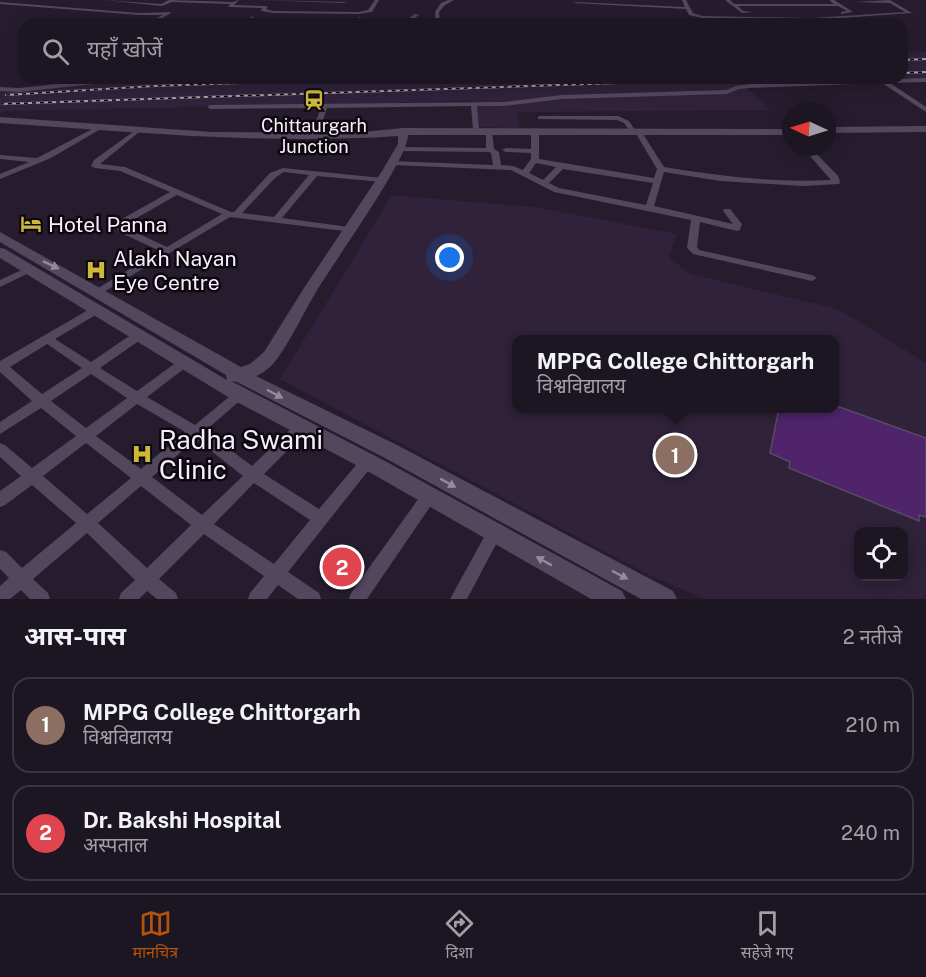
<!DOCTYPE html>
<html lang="hi">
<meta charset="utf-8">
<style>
body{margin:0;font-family:"Public Sans","Noto Sans Devanagari",sans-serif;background:#29222f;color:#f1f3f6}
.controls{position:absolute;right:18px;bottom:18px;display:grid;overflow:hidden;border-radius:12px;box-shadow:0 3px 15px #0003}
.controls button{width:54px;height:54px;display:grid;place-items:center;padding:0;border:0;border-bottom:2px solid #3a3440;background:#1c1522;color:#f1f3f6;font:30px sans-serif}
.compass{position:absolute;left:782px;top:102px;width:54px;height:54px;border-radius:50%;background:#1c1522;box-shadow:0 3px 15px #0003;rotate:274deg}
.you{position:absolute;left:450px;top:258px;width:21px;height:21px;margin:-15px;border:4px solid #fff;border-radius:50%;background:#1a73e8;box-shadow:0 0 0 9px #1a73e833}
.badge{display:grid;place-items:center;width:39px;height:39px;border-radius:50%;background:#b45309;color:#fff;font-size:20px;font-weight:700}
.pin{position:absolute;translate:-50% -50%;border:3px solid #fff;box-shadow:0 2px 6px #0006}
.popup{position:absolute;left:512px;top:335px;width:327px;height:78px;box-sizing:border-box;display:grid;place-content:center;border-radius:12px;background:#1c1522;filter:drop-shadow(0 2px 4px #0005);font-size:20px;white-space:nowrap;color:#a09fa5}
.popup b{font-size:22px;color:#f1f3f6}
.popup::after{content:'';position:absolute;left:50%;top:100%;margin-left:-12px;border:12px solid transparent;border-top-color:#1c1522}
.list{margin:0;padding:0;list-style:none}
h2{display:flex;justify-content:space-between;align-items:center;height:78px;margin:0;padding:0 24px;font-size:26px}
h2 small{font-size:20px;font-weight:400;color:#a09fa5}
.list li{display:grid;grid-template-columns:39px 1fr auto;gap:18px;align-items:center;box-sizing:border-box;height:96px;margin:0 12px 12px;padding:0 12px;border:2px solid #3a3440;border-radius:18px}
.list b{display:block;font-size:22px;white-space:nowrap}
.list p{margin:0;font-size:20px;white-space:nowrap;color:#a09fa5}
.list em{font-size:20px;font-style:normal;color:#a09fa5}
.icon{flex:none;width:33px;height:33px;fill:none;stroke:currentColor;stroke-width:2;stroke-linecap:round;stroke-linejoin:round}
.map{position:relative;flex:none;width:926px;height:599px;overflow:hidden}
.search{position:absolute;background:#1c1522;box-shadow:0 3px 15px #0003;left:18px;right:18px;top:18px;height:66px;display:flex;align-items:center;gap:15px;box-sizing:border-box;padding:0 21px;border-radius:18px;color:#a09fa5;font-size:22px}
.sheet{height:294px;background:#1c1522}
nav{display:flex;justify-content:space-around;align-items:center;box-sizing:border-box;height:84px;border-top:2px solid #3a3440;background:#1c1522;font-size:16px;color:#a09fa5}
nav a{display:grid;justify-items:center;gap:3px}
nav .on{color:#b45309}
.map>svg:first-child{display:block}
.built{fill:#2f223a;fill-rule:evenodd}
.building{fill:#4f246b;stroke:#574b60;stroke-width:1.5}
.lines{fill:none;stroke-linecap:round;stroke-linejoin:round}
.street{fill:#52475c;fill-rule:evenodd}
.secondary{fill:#52475c;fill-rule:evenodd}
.rail-casing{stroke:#a69eac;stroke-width:2}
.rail{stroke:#0d0810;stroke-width:1.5;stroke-dasharray:4;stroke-linecap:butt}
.oneway{fill:#948b9c}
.labels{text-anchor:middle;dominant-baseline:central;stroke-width:5;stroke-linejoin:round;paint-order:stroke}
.far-poi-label{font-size:18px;fill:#f7f0fc;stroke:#0d0810}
.poi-label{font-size:21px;fill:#f7f0fc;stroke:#0d0810;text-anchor:start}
.near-poi-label{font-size:26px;fill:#f7f0fc;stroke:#0d0810;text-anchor:start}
</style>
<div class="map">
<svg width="926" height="599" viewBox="0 0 926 599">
<rect width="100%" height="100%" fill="#261c2e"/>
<g class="built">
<path d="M926 52V79L745 85 769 110 517 112 520 128 475 127 471 101 7 111 0 113V90L145 78H902V53Z"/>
<path d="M392 195 535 207 677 234 669 257 690 274 838 309 926 363V599H704L649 575 280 379ZM516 340H834V408H516ZM858 532H904V576H858Z"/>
</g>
<path class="building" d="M834 405 926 438V517L919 515V521L789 468 790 462 770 453 779 408H834Z"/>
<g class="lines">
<g class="street">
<path d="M104 0 161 4 169 0 233 2 239 0 234 5 266 6 268 7 266 9 273 11 358 12 368 10 375 0H379L372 12 358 14 273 13 261 11 262 8 228 7 230 4 172 2 162 6Z"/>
<path d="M255 0 346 2 344 3Z"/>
<path d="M448 0H454L445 5 439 12 440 24H436L435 12 441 3Z"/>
<path d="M682 0H686L693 13 702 16 812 18 905 12 890 3 856 2 890 0 912 13 812 20 702 18 689 15 686 9 574 3 576 2 685 7Z"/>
<path d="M725 0H730L734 4H834L829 0H834L853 12 841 14V12L847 11 838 6H738L743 11 754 12 742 13Z"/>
<path d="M0 2 139 13 169 12 171 13 157 21 155 19 163 15H139L0 4Z"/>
<path d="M415 14 419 15 406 24H401Z"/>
<path d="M250 16 258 19 256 24H252L253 20Z"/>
<path d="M358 17 362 18 361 24H357Z"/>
<path d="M114 78H134L131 80 19 92 0 91V87L19 88Z"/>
<path d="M926 78V82L890 83 926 107V112L882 83 750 88 739 89 727 94 562 99 503 106H477L479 129 476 131 473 129 471 106 327 108 318 136 314 138 310 136 321 108 210 109 207 107 210 105 503 102 562 95 726 90 736 86 750 84Z"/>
<path d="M540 116H618L629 121 635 130 630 131 624 123 617 120 538 119V117Z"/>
<path d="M102 124 104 125V127L51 158 0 179V174L29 162 0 159V155L37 158Z"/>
<path d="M137 129 140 131 139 132 100 164 125 167 231 212H234L270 173 283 168 382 178 386 180 382 182 317 176 282 218 349 227 352 228 354 230 352 232 230 217 97 296 92 293 93 291 160 251 119 232 116 227 120 220 170 192 120 171 95 168 91 166 94 160ZM284 172 309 175 274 217 242 213 276 177ZM177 195 222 214 167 247 124 227 126 224Z"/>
<path d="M489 129 492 131 494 149 499 152 501 165 513 166 523 170 531 159V153L506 152 502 150 506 148 531 149V132L535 130 539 132V159L654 178 657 169 635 132 637 131H641L664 167C719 176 775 183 831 180L802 147H810L838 176 840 182 839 184 803 186 720 181 664 172 654 206 733 224 723 211 724 209H730L742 224 740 230 737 231 700 222 697 247 699 250 812 275 817 278 812 281 693 254 687 248 691 220 554 192 511 170 392 165 388 163 392 161 493 165 491 153 489 152 400 151 396 149 400 147 486 148V131ZM536 163 556 167 543 180 529 173ZM563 169 653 183 646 205 559 188 549 183Z"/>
<path d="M28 267 31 268 33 270 31 272 0 287V280Z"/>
<path d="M95 306 100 310 99 313 55 339 91 362 135 332H143L145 335 143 338 100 368 137 391 181 359H189L191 362 189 365 147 397 195 425 235 392 239 390 243 392 245 395 243 398 205 431 252 466 296 424 301 423 306 424 308 428 306 432 264 474 319 509 362 458 367 456 372 458 374 462 372 466 288 572 319 593 321 599H298L278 585 267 599H248L250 593 264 576 204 534 159 579 176 593 178 599H157L147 591 139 599H119L121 593 135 580 87 533 33 579 48 593 50 599H30L21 590 10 599H0V586L9 578 0 569V550L6 552 22 568 76 523 32 485 5 505 0 507V491L21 476 0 457V443L5 445 32 468 76 436 41 408 0 434V422L32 401 0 372V361ZM47 344 82 368 42 394 10 367ZM91 374 127 398 86 428 51 401ZM137 404 185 432 141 469 96 436ZM196 439 243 476 202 515 152 477ZM86 443 131 478 87 514 43 476ZM254 483 310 520 274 564 214 524ZM141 486 191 525 147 568 98 523Z"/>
<path d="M429 489 434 491 436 496 434 501 367 599H349L351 593 424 491Z"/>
<path d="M494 526 499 528 502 533 467 599H450L489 528Z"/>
</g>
<g class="secondary">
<path d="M0 117 212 132 353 133 403 128 791 129V135H408C408 160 333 263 316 292 303 314 292 338 277 359 272 366 264 373 256 376L397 445 673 591 677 599H641L383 457 237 382 231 381 385 461 622 591 626 599H591L371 473 233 400 0 258V248L5 249 227 380 226 375 0 242V232L241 367 250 364 264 352 304 288 382 171 398 144V136C265 145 132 132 0 123Z"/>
<path d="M926 126V132L827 133V127Z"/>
</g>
<g class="rail-casing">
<g id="rail">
<path d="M902 60 926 59"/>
<path d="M902 73 926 72"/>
<path d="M6 95 154 86 387 78"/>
<path d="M0 104 766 78"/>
</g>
</g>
<use href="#rail" class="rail"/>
</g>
<defs><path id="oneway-solid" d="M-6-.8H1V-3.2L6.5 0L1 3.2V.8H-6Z" transform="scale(1.5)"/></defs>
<g class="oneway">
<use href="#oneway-solid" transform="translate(51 265) rotate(26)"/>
<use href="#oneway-solid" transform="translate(275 394) rotate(28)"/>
<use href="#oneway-solid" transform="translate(448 483) rotate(29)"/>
<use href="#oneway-solid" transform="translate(544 561) rotate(-151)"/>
<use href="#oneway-solid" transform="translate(620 575) rotate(28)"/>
</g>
<defs>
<g id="station-bare" transform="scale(1.62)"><path d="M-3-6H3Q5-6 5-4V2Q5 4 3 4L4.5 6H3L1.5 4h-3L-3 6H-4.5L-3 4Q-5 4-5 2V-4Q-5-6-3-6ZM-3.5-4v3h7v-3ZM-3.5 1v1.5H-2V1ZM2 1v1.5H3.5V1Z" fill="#ceb837" stroke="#0d0810" stroke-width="2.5" paint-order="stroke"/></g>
<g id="hotel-bare" transform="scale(1.62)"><path d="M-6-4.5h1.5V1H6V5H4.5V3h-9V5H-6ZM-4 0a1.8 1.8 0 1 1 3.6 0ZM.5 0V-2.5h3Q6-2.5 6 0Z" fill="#ceb837" stroke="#0d0810" stroke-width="2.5" paint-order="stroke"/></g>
<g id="hospital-bare" transform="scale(1.62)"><path d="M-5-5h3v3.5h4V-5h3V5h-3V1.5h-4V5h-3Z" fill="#ceb837" stroke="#0d0810" stroke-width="2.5" paint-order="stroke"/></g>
</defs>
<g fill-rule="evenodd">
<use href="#station-bare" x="314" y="100"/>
<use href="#hotel-bare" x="31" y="224"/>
<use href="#hospital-bare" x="96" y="270"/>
<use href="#hospital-bare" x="142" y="454"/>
</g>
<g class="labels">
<g class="far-poi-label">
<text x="314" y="125">Chittaurgarh<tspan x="314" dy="21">Junction</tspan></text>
</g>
<g class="poi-label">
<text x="48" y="224">Hotel Panna</text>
<text x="113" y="258">Alakh Nayan<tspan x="113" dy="24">Eye Centre</tspan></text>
</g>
<g class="near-poi-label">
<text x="159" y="439">Radha Swami<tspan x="159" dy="30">Clinic</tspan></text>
</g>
</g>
</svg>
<div class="controls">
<button><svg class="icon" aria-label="locate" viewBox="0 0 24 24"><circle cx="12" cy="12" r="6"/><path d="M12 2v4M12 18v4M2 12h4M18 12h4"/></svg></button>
</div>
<svg class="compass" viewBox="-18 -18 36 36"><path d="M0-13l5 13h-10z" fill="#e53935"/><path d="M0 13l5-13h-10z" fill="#a09fa5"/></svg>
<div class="you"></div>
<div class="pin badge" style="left:675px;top:455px;background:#8d6e63">1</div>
<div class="popup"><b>MPPG College Chittorgarh</b>विश्वविद्यालय</div>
<div class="pin badge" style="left:342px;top:567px;background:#e0444e">2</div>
<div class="search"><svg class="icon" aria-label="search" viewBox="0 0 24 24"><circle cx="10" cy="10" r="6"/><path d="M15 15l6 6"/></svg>यहाँ खोजें</div>
</div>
<section class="sheet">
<h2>आस-पास<small>2 नतीजे</small></h2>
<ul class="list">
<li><span class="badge" style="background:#8d6e63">1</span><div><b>MPPG College Chittorgarh</b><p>विश्वविद्यालय</p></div><em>210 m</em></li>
<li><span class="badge" style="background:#e0444e">2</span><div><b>Dr. Bakshi Hospital</b><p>अस्पताल</p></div><em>240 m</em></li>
</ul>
</section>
<nav>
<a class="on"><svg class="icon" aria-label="map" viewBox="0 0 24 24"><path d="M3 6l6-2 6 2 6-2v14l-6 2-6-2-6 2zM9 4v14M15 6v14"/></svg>मानचित्र</a>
<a><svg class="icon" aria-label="directions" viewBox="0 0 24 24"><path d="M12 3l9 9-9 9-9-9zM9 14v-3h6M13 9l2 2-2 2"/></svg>दिशा</a>
<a><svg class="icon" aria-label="saved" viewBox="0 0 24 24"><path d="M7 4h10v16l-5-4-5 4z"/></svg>सहेजे गए</a>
</nav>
